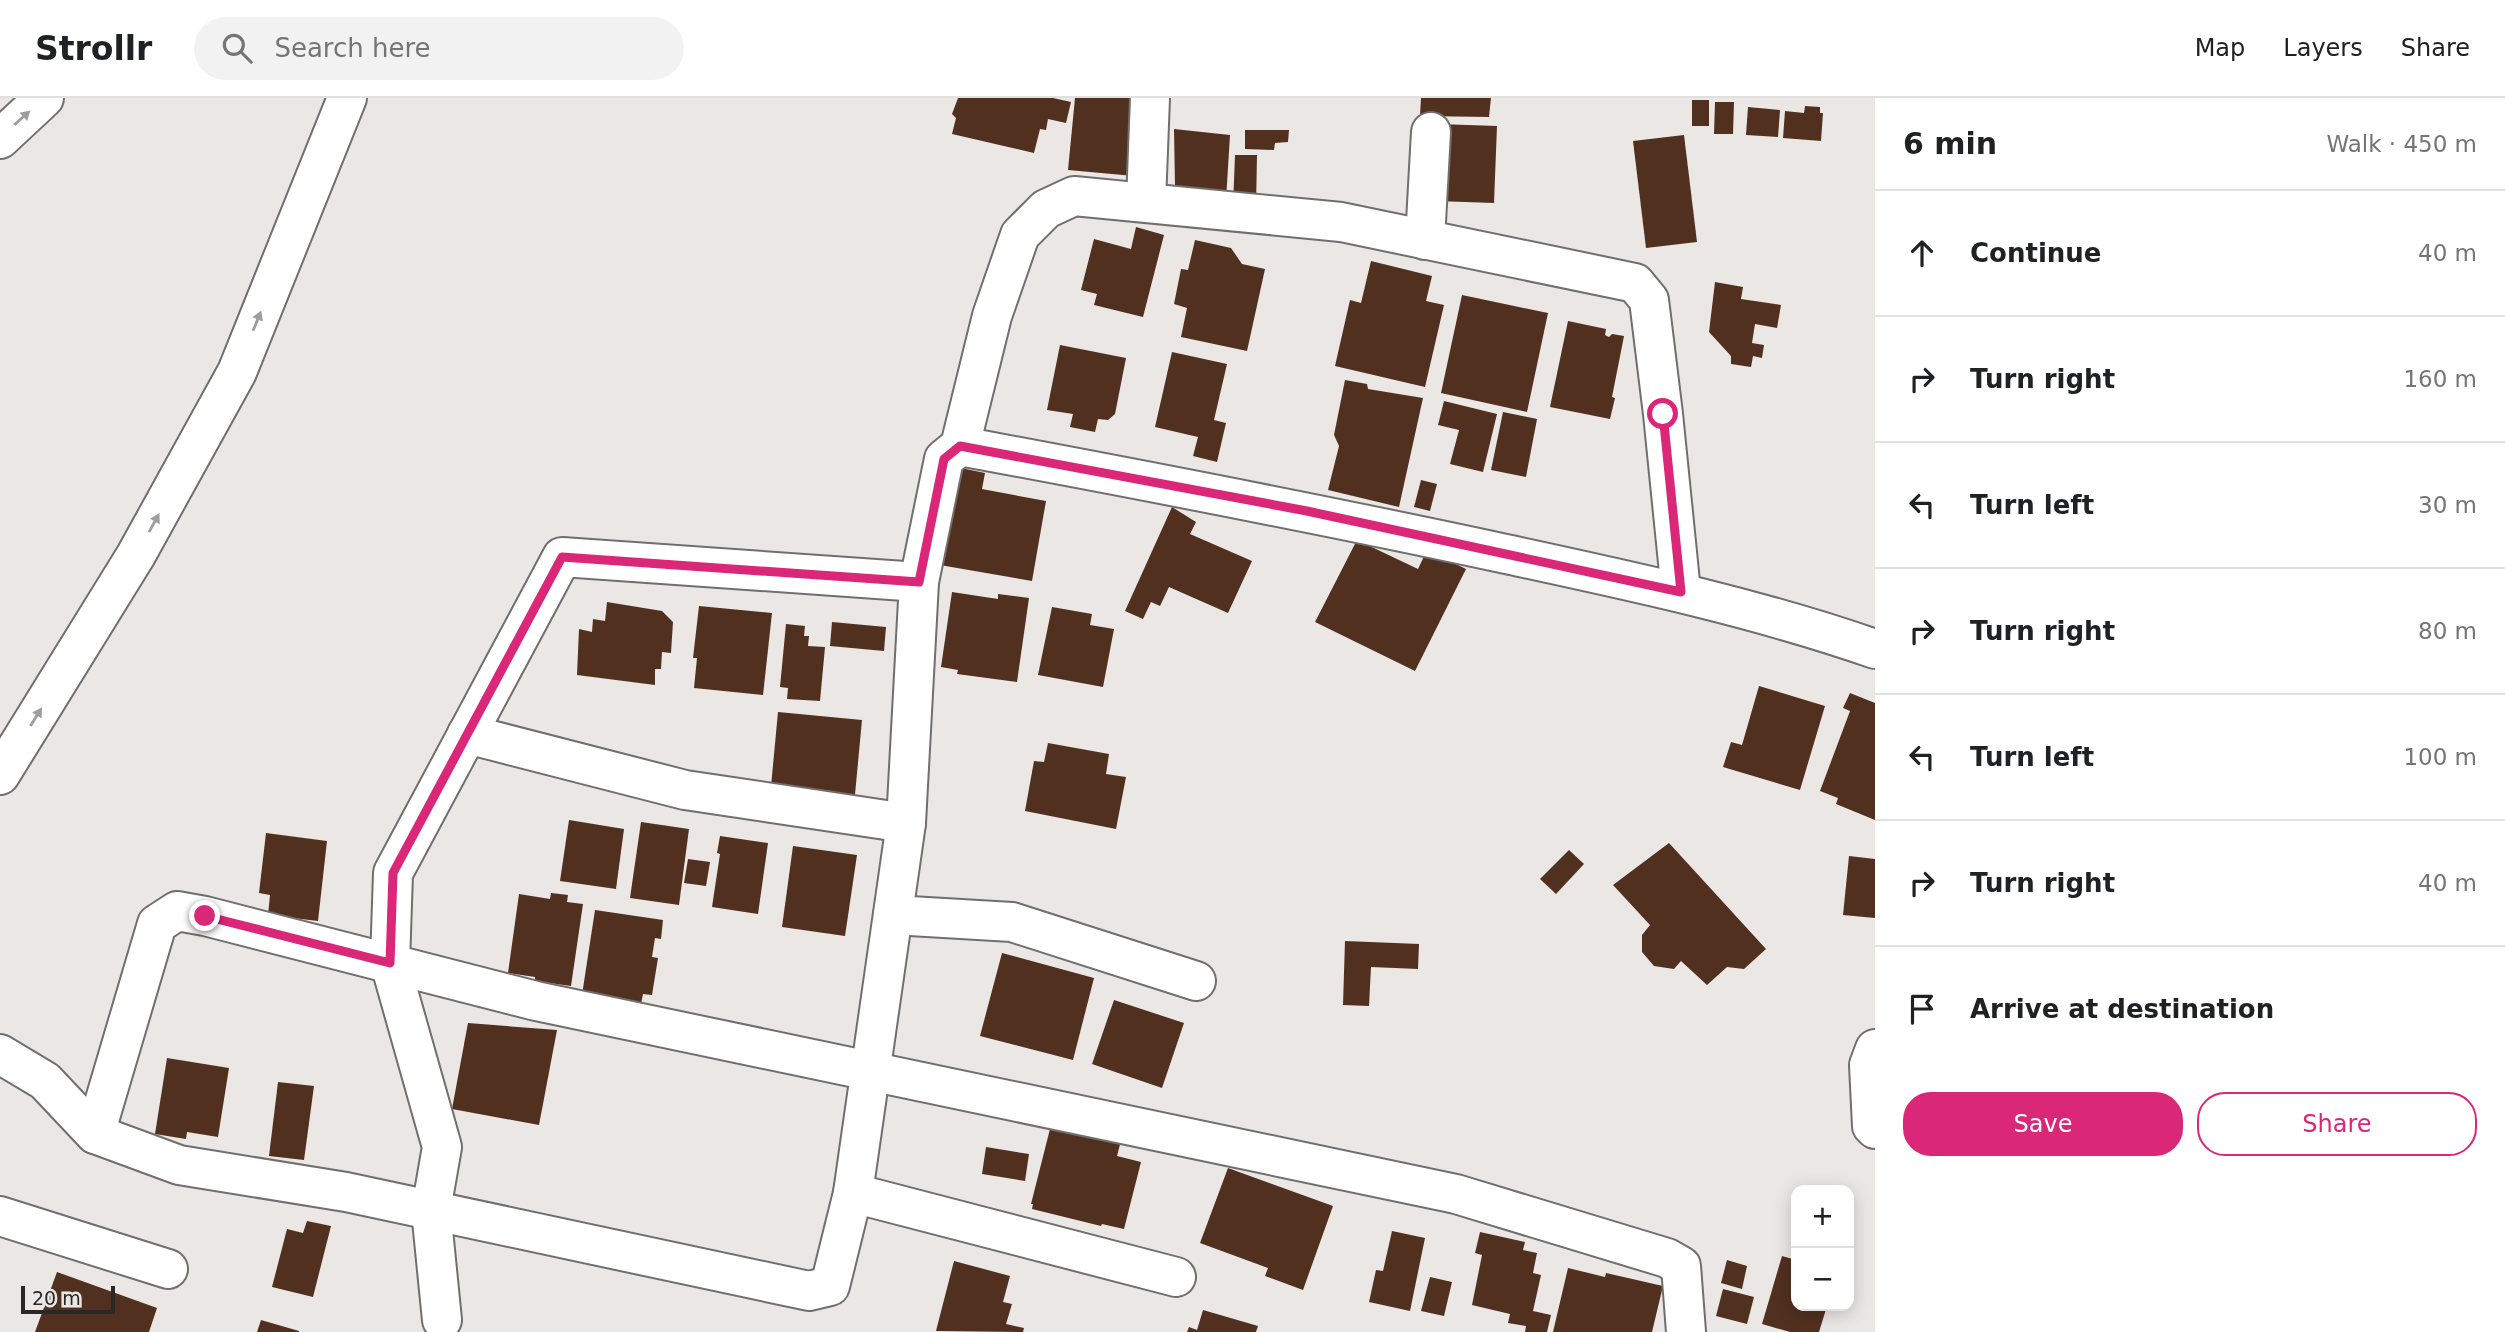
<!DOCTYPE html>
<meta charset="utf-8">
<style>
body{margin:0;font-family:"DejaVu Sans",sans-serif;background:#f2f2f2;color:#202124}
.controls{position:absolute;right:21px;bottom:21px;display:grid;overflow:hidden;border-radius:14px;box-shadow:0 4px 18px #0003}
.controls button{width:63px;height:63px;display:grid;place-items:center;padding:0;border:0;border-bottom:2px solid #e0e0e0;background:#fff;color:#202124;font:35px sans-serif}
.scale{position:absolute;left:21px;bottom:18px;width:94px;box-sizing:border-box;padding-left:7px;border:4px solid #292827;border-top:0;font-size:19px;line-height:24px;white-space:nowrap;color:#292827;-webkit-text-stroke:5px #ebe7e5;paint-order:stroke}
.stop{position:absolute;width:21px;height:21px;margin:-16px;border:5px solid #db2777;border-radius:50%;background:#fff}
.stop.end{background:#db2777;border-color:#fff;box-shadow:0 2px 7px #0008}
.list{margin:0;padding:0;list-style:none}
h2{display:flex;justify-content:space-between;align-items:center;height:91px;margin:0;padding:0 28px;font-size:30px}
h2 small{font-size:23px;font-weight:400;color:#757577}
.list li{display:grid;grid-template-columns:46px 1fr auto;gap:21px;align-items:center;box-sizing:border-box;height:126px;padding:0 28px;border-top:2px solid #e0e0e0}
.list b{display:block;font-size:26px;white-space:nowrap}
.list em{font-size:23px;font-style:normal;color:#757577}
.actions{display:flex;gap:14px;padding:21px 28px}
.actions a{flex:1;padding:16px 0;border:2px solid #db2777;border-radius:28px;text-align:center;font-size:24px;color:#db2777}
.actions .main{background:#db2777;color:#fff}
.icon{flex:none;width:38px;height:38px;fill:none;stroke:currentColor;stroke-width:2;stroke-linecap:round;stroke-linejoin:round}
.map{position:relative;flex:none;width:1875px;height:1234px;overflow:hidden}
header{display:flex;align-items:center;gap:42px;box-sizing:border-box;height:98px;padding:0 35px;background:#fff;border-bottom:2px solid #e0e0e0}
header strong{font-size:33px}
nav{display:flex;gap:38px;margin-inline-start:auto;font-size:24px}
.search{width:490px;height:63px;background:#f2f2f2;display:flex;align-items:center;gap:18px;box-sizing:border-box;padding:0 24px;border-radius:38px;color:#757577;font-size:26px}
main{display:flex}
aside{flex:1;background:#fff}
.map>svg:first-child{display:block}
.building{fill:#52301f}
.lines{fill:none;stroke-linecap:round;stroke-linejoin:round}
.minor-casing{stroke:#716e6d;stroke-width:42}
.major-casing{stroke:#716e6d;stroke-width:42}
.minor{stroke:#fff;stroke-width:38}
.major{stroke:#fff;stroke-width:38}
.oneway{fill:#9f9e9e}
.route{stroke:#db2777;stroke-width:9}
</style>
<header>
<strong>Strollr</strong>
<div class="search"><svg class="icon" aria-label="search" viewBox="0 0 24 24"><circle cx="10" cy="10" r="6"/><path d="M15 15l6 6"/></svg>Search here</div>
<nav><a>Map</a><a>Layers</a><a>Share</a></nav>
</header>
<main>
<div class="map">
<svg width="1875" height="1234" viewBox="0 0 1875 1234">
<rect width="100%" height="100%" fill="#ebe7e5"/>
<g class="building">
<path d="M958 0H1053L1071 4 1066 25 1048 21 1046 32 1040 31 1034 55 952 36 956 20 952 16Z"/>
<path d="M1075 0H1152L1145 79 1068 72Z"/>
<path d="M1421 0H1491L1489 19 1420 18Z"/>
<rect x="1692" y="2" width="17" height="26"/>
<path d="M1715 4H1734L1733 36H1714Z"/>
<path d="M1805 8 1820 9V15H1823L1821 43 1783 40 1785 13 1804 15Z"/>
<path d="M1748 9 1780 12 1778 39 1746 37Z"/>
<path d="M1438 26 1497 28 1494 105 1436 103Z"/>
<path d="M1174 31 1230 37 1226 102 1170 95 1169 87H1175Z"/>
<path d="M1245 32H1289L1288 44 1275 45 1274 52 1245 51Z"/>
<path d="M1684 37 1697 144 1646 150 1633 43Z"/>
<path d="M1235 57H1257L1256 110 1233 109Z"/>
<path d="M1136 129 1164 137 1143 219 1094 207 1097 196 1081 192 1094 141 1131 151Z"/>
<path d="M1195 142 1231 150 1242 166 1265 171 1247 253 1181 239 1187 210 1174 206 1181 171 1188 172Z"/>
<path d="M1371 163 1432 178 1426 203 1444 207 1425 289 1335 268 1350 202 1361 205Z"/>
<path d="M1715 184 1743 189 1741 201 1781 207 1777 230 1755 226 1752 245 1764 247 1762 260 1753 258 1751 269 1731 266V258L1709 234Z"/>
<path d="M1462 197 1548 215 1527 314 1441 295Z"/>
<path d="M1568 223 1606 231 1605 237 1609 239 1612 236 1624 238 1612 299 1615 300 1610 321 1550 309Z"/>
<path d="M1060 247 1126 260 1115 316 1108 322 1098 321 1095 334 1070 329 1073 316 1047 312Z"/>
<path d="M1172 254 1227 266 1214 322 1226 325 1217 364 1193 358 1198 339 1155 329Z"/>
<path d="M1345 282 1367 286 1368 291 1423 300 1399 409 1328 392 1339 348 1334 337Z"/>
<path d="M1444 303 1497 316 1483 374 1450 366 1459 332 1438 327Z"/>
<path d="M1503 314 1537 321 1526 379 1491 372Z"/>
<path d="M951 368 985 375 982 391 1046 403 1032 483 934 466Z"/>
<path d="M1421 382 1437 386 1430 413 1414 409Z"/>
<path d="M1172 409 1196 424 1190 436 1252 463 1228 515 1169 489 1160 508 1151 504 1143 521 1125 513Z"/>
<path d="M1357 442 1418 471 1427 452 1466 471 1415 573 1315 524Z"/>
<path d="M952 494 998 501V496L1029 500 1017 584 957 576 958 572 941 569Z"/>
<path d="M607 504 662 513 673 524 671 555 662 554 661 571H655V587L577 577 579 531 592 534 593 521 605 523Z"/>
<path d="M699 508 772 515 763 597 694 590 697 560H693Z"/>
<path d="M1052 509 1092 516 1090 527 1114 531 1103 589 1038 577Z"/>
<path d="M832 524 886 529 884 553 830 548Z"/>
<path d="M786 526 805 528 804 538H809L808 548 825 549 820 603 787 601 788 590 780 589Z"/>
<path d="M1759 588 1825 608 1800 692 1723 669 1731 644 1742 647Z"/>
<path d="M1850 595 1875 605V722L1836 706 1838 700 1820 693 1850 613 1843 610Z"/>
<path d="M778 614 862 622 854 707 770 699Z"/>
<path d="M1048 645 1109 656 1106 676 1126 679 1116 731 1025 713 1034 663 1044 664Z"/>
<path d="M569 722 624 731 616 791 560 783Z"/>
<path d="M641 724 689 731 679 807 630 800Z"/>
<path d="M266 735 327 743 318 823 268 817 270 797 259 795Z"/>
<path d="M720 738 768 745 758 816 712 809 720 756 717 755Z"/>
<path d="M1669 745 1766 851 1744 871 1727 869 1707 887 1681 863 1674 871 1654 868 1642 854V837L1650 827 1613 787Z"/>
<path d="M793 748 857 757 845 838 782 829Z"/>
<path d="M1569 752 1584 766 1556 796 1540 781Z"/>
<path d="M1849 758 1875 761V820L1843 817Z"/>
<path d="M688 761 710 764 706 788 684 785Z"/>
<path d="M551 795 568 797 567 804 583 806 571 888 535 883V879L508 875 519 796 550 801Z"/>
<path d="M595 812 663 822 661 841 655 840 652 859 658 860 652 897 643 896 641 906 582 897Z"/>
<path d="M1345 843 1419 846 1418 871 1371 869 1369 908 1343 907Z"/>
<path d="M1002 855 1094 880 1073 962 980 938Z"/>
<path d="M1114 902 1184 925 1162 990 1092 966Z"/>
<path d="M468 925 557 932 539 1027 452 1011Z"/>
<path d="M167 960 229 970 218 1039 187 1034 186 1041 155 1036Z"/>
<path d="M278 984 314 988 304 1062 269 1058Z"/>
<path d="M1052 1023 1123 1035 1117 1058 1141 1064 1124 1131 1102 1126 1101 1128 1032 1111 1033 1106H1031Z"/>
<path d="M986 1049 1029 1056 1025 1083 982 1076Z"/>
<path d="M1228 1070 1333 1108 1303 1192 1265 1178 1268 1170 1200 1145Z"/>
<path d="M307 1123 331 1128 313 1199 272 1189 287 1131 303 1135Z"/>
<path d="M1392 1133 1425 1140 1410 1213 1369 1204 1376 1172 1383 1173Z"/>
<path d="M1480 1134 1525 1144 1523 1152 1537 1155 1533 1175 1541 1177 1533 1213 1551 1217 1547 1234H1525L1526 1228 1508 1225 1510 1216 1472 1207 1482 1157 1475 1155Z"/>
<path d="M1782 1158 1796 1162V1208H1827L1819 1234H1790L1762 1226Z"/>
<path d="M1727 1162 1747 1168 1742 1191 1721 1185Z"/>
<path d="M954 1163 1010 1178 1003 1204 1012 1206 1006 1226 1024 1230 1023 1234 936 1233Z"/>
<path d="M1568 1170 1605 1179 1606 1175 1663 1188 1652 1234H1553Z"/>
<path d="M57 1174 157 1210 149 1234H35Z"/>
<path d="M1430 1179 1452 1184 1444 1218 1421 1213Z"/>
<path d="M1723 1191 1754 1199 1747 1226 1716 1218Z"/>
<path d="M1203 1212 1258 1228 1256 1234H1187L1189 1229 1197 1232Z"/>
<path d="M261 1222 299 1233V1234H257Z"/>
</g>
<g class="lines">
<g class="minor-casing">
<g id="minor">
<path d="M1146 104 1150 0"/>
<path d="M1425 142 1431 34"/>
<path d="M960 348C1143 382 1325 417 1506 456 1631 483 1754 509 1875 551"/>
<path d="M467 636 685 692 906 725"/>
<path d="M0 677 136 457 237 274 347 0"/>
<path d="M893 817 1012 824 1196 883"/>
<path d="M1875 951 1869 967 1872 1028 1875 1031"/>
<path d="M0 956 45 983 95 1036 179 1067 346 1094 809 1193 830 1188 853 1095 906 725 919 484 944 361 960 348 992 218 1020 137 1046 111 1074 98 1341 124 1635 185 1649 202 1663 316 1681 494"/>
<path d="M95 1036 157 826 177 813 205 818 536 903 1456 1096 1667 1160 1681 1168 1686 1234"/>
<path d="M853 1095 1176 1179"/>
<path d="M0 1118 168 1171"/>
<path d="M442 1222 431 1112 442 1049 390 865 393 775 562 459 919 484"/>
</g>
</g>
<g class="major-casing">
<path id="major" d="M0 41 44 0"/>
</g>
<use href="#minor" class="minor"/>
<use href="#major" class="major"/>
</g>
<defs><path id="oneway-solid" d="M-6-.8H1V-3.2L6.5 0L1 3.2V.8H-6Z" transform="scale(1.75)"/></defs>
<g class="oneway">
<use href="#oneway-solid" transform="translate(22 20) rotate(-42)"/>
<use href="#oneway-solid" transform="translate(257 223) rotate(-68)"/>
<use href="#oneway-solid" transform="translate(154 425) rotate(-61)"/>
<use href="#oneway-solid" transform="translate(36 619) rotate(-58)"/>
</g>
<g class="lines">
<path class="route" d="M205 818 390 865 393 775 562 459 919 484 944 361 960 348 1307 413 1681 494 1663 316"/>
</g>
</svg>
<div class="controls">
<button>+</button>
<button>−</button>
</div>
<div class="scale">20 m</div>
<div class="stop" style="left:1663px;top:316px"></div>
<div class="stop end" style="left:205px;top:818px"></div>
</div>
<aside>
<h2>6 min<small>Walk · 450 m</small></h2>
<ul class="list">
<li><svg class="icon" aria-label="ahead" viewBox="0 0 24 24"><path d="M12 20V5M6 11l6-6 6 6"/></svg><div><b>Continue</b></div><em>40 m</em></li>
<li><svg class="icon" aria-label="right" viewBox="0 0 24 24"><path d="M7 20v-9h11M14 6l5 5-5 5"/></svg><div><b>Turn right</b></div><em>160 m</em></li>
<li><svg class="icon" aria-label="left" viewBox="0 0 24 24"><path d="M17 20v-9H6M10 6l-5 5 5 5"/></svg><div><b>Turn left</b></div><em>30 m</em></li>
<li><svg class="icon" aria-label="right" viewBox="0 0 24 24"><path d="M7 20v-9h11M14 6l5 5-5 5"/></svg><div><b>Turn right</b></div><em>80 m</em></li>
<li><svg class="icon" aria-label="left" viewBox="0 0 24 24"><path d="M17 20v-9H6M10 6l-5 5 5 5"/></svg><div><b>Turn left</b></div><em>100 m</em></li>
<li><svg class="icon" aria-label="right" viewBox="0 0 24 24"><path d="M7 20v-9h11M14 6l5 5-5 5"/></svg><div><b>Turn right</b></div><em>40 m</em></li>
<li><svg class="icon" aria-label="arrive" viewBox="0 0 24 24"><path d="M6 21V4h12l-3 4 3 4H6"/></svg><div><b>Arrive at destination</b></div></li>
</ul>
<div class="actions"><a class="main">Save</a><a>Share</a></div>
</aside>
</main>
